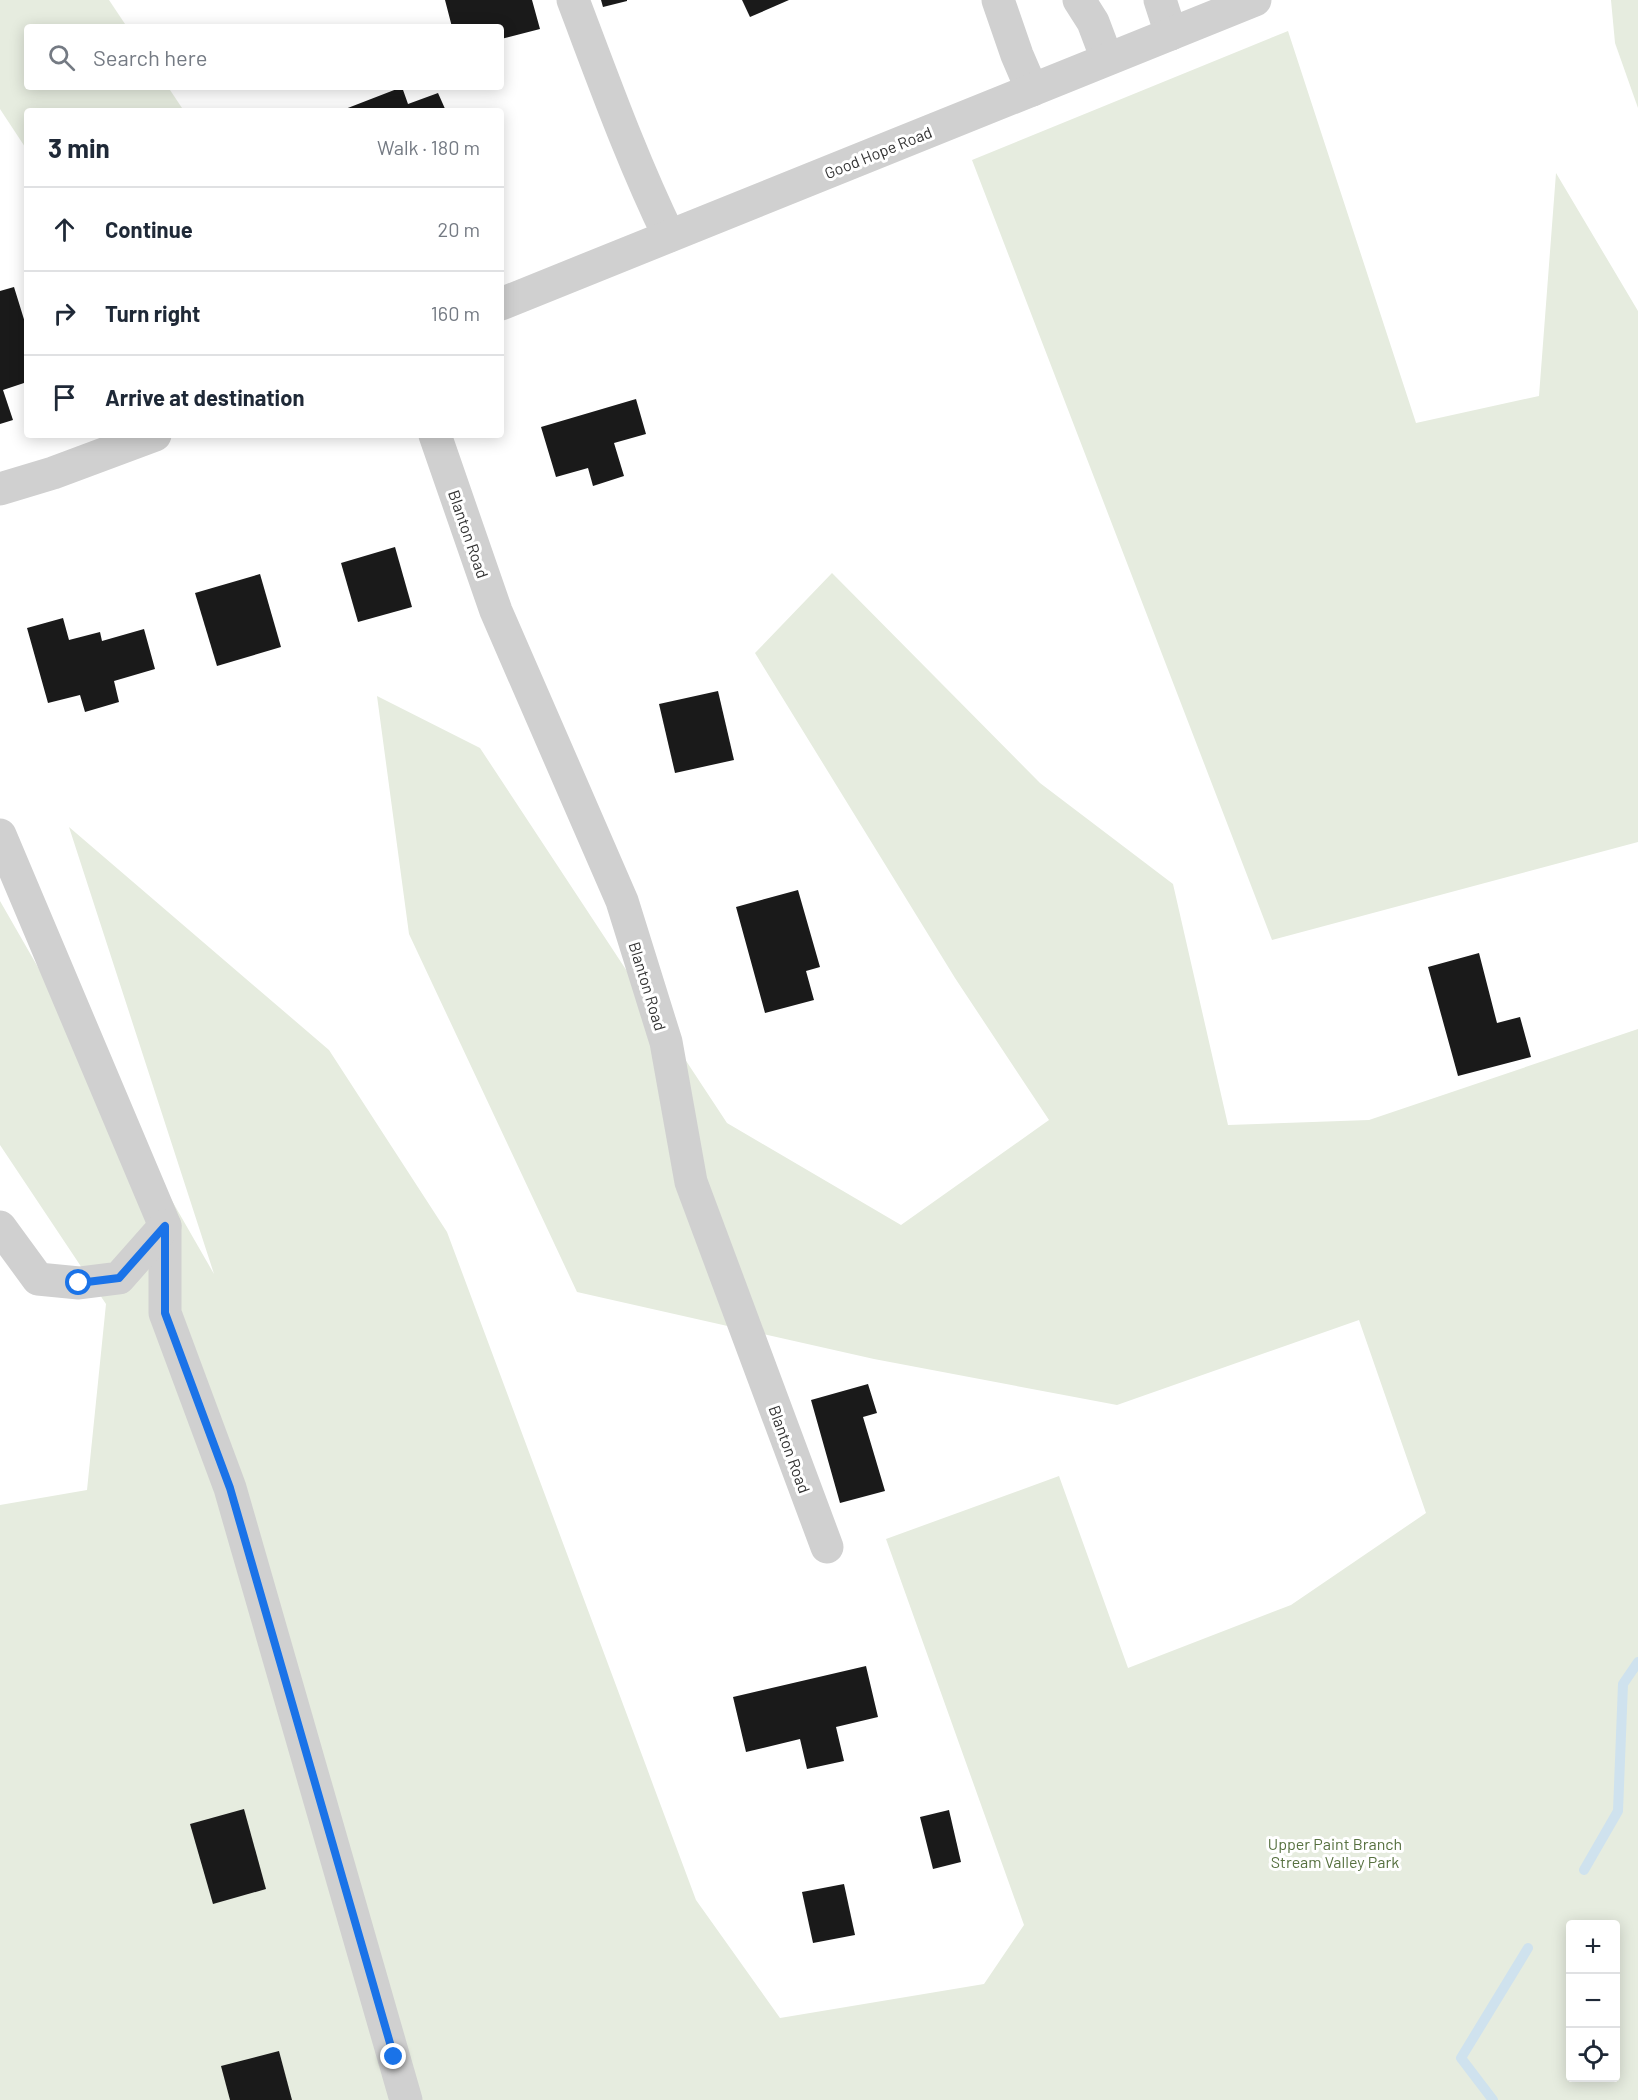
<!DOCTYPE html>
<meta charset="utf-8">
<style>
body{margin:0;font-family:Barlow,sans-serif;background:#f6f6f7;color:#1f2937}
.controls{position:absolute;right:18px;bottom:18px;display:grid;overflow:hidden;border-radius:6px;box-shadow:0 3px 15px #0003}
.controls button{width:54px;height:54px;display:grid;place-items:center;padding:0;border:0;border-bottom:2px solid #e0e1e3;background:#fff;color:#1f2937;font:30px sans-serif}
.stop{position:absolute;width:18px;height:18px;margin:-14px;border:4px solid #1a73e8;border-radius:50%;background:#fff}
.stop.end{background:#1a73e8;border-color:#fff;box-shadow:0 2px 6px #0008}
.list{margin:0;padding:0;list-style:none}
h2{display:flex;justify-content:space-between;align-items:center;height:78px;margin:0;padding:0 24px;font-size:26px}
h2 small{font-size:20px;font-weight:400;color:#747a83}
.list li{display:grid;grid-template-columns:39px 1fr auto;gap:18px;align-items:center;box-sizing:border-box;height:84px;padding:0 24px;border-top:2px solid #e0e1e3}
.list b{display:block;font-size:22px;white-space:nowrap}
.list em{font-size:20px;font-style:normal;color:#747a83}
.icon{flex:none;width:33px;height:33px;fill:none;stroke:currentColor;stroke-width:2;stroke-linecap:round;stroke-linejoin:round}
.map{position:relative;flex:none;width:1638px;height:2100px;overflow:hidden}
.search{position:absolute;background:#fff;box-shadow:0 3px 15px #0003;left:24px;top:24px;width:480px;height:66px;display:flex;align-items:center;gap:15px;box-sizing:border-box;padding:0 21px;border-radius:6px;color:#747a83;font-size:22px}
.panel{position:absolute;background:#fff;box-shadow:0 3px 15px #0003;left:24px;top:108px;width:480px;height:330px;border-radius:6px}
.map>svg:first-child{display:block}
.green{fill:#e6ecdf;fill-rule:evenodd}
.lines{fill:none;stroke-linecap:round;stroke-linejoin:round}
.stream{stroke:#cfe2ee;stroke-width:10}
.building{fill:#1a1a1a}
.minor{stroke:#d0d0d0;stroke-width:33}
.route{stroke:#1a73e8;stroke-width:8}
.labels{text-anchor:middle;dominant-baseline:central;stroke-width:6;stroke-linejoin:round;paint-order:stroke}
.street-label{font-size:16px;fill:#333;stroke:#fff}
.park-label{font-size:16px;fill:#56703f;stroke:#fff}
</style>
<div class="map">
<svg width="1638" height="2100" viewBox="0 0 1638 2100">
<rect width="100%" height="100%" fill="#fff"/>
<g class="green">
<path d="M0 0H109L127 27H27V87H168L184 111H27V150L0 109Z"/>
<path d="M1611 0H1638V108L1615 43Z"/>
<path d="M1288 31 1416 423 1539 396 1556 173 1638 311V842L1272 940 972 160Z"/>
<path d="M832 573 1040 783 1173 884 1228 1125 1369 1120 1638 1029V2100H0V1505L87 1490 106 1304 0 1145V901L214 1274 69 827 329 1050 447 1232 696 1900 780 2018 984 1984 1024 1925 886 1539 1059 1476 1128 1668 1291 1605 1426 1513 1359 1320 1117 1405 874 1359 577 1292 409 934 377 696 480 748 727 1123 901 1225 1049 1120 955 978 755 653ZM1570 1924H1616V2078H1570Z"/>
</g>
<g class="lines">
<g class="stream">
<path d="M1584 1870 1618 1811 1623 1684 1638 1662"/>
<path d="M1493 2100 1461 2058 1528 1948"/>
</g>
</g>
<g class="building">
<path d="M445 0H532L540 29 501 39V27H452Z"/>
<path d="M601 0H627V1L603 7Z"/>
<path d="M742 0H789L750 17Z"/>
<path d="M402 87 408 104 438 93 446 111H340Z"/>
<path d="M14 287 27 329V382L3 390 13 420 0 424V291Z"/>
<path d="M636 399 646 434 614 443 624 476 593 486 588 468 556 477 541 427Z"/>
<path d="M395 547 412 607 358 622 341 563Z"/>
<path d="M260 574 281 647 217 666 195 593Z"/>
<path d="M63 618 69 640 100 632 102 641 144 629 155 669 114 681 119 702 85 712 80 695 48 703 27 628Z"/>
<path d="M718 691 734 760 675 773 659 704Z"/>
<path d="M798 890 820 967 806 971 814 1000 765 1013 736 907Z"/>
<path d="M1479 953 1497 1023 1520 1017 1531 1057 1458 1076 1428 967Z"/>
<path d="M868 1384 877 1413 863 1417 885 1491 840 1503 811 1400Z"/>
<path d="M866 1666 878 1717 836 1727 844 1761 807 1769 800 1739 746 1752 733 1697Z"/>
<path d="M244 1809 266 1889 213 1904 190 1824Z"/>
<path d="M949 1810 961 1862 933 1869 920 1817Z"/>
<path d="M844 1884 855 1935 813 1943 802 1892Z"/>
<path d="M279 2051 292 2100H230L221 2066Z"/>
</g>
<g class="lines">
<g class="minor">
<path d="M573 0C603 79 632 160 669 236"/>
<path d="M998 0 1017 55 1032 90"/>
<path d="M1079 0 1093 22 1107 59"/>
<path d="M1160 0 1171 34"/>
<path d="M501 304 1255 0"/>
<path d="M435 435 496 611 622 901 666 1042 691 1182 827 1547"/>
<path d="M0 489 53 473 155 435"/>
<path d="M0 835 165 1226V1313L230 1488 406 2100"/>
<path d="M0 1227 38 1279 79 1283 119 1278 165 1226"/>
</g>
</g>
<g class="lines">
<path class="route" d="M79 1283 119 1278 165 1226V1313L230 1488 394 2057"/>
</g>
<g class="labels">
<g class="street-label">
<text transform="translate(878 152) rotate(-22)">Good Hope Road</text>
<text transform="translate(469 534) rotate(71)">Blanton Road</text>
<text transform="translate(648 986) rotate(73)">Blanton Road</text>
<text transform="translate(790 1449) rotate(70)">Blanton Road</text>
</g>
<g class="park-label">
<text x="1335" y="1843">Upper Paint Branch<tspan x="1335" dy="18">Stream Valley Park</tspan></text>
</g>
</g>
</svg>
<div class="controls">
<button>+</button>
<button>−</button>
<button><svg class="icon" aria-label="locate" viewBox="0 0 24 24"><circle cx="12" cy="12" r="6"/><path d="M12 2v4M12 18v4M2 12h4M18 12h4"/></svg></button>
</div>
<div class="stop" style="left:79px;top:1283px"></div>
<div class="stop end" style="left:394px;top:2057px"></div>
<div class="search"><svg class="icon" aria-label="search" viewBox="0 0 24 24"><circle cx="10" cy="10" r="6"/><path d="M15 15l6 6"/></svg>Search here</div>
<section class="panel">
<h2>3 min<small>Walk · 180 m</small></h2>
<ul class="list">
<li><svg class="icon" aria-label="ahead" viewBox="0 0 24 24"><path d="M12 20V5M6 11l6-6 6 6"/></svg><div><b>Continue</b></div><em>20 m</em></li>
<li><svg class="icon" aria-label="right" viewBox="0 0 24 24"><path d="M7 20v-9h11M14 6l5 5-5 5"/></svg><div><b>Turn right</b></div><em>160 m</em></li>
<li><svg class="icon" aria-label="arrive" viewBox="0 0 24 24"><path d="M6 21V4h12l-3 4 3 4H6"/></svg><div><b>Arrive at destination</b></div></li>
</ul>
</section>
</div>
